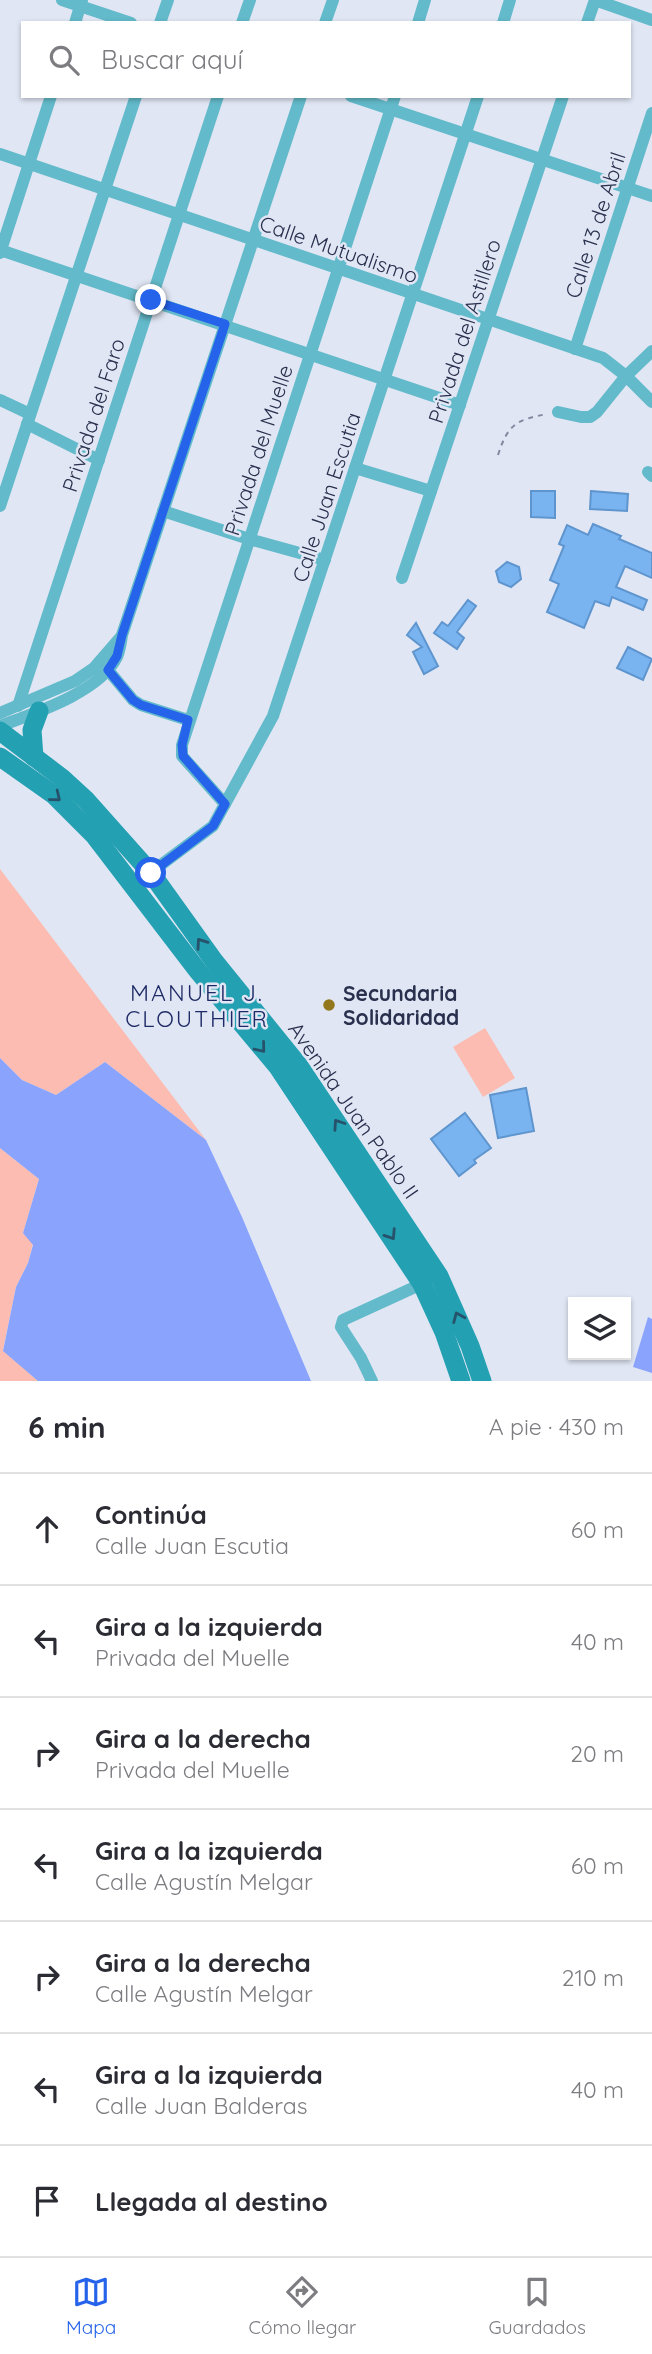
<!DOCTYPE html>
<html lang="es">
<meta charset="utf-8">
<style>
body{margin:0;font-family:Quicksand,sans-serif;background:#f7f7f7;color:#2b2b33}
.controls{position:absolute;right:21px;bottom:21px;display:grid;overflow:hidden;border-radius:0px;box-shadow:0 2px 5px #0004}
.controls button{width:63px;height:63px;display:grid;place-items:center;padding:0;border:0;border-bottom:2px solid #e1e1e2;background:#fff;color:#2b2b33;font:35px sans-serif}
.stop{position:absolute;width:21px;height:21px;margin:-16px;border:5px solid #2563eb;border-radius:50%;background:#fff}
.stop.end{background:#2563eb;border-color:#fff;box-shadow:0 2px 7px #0008}
.list{margin:0;padding:0;list-style:none}
h2{display:flex;justify-content:space-between;align-items:center;height:91px;margin:0;padding:0 28px;font-size:30px}
h2 small{font-size:23px;font-weight:400;color:#7c7c81}
.list li{display:grid;grid-template-columns:46px 1fr auto;gap:21px;align-items:center;box-sizing:border-box;height:112px;padding:0 28px;border-top:2px solid #e1e1e2}
.list b{display:block;font-size:26px;white-space:nowrap}
.list p{margin:0;font-size:23px;white-space:nowrap;color:#7c7c81}
.list em{font-size:23px;font-style:normal;color:#7c7c81}
.icon{flex:none;width:38px;height:38px;fill:none;stroke:currentColor;stroke-width:2;stroke-linecap:round;stroke-linejoin:round}
.map{position:relative;flex:none;width:652px;height:1381px;overflow:hidden}
.search{position:absolute;background:#fff;box-shadow:0 2px 5px #0004;left:21px;right:21px;top:21px;height:77px;display:flex;align-items:center;gap:18px;box-sizing:border-box;padding:0 24px;border-radius:0px;color:#7c7c81;font-size:26px}
.sheet{height:875px;background:#fff}
nav{display:flex;justify-content:space-around;align-items:center;box-sizing:border-box;height:98px;border-top:2px solid #e1e1e2;background:#fff;font-size:19px;color:#7c7c81}
nav a{display:grid;justify-items:center;gap:4px}
nav .on{color:#2563eb}
.map>svg:first-child{display:block}
.green{fill:#fdbcb1}
.water{fill:#8aa4fd}
.building{fill:#7ab4f0;stroke:#5e95ce;stroke-width:2}
.lines{fill:none;stroke-linecap:round;stroke-linejoin:round}
.path{stroke:#838aa0;stroke-width:2;stroke-dasharray:5 5;stroke-linecap:butt}
.minor{stroke:#63baca;stroke-width:12}
.secondary{stroke:#23a0b2;stroke-width:19}
.oneway{stroke:#26526b}
.route{stroke:#2563eb;stroke-width:9}
.poi-dot{fill:#92771d;stroke:#e0e6f4;stroke-width:2.5}
.labels{text-anchor:middle;dominant-baseline:central;stroke-width:5;stroke-linejoin:round;paint-order:stroke}
.street-label{font-size:21px;fill:#28304d;stroke:#e0e6f4}
.poi-label{font-size:21px;font-weight:bold;fill:#28304d;stroke:#e0e6f4;text-anchor:start}
.neighbourhood-label{font-size:23px;letter-spacing:2px;fill:#1e2a65;stroke:#e0e6f4}
</style>
<div class="map">
<svg width="652" height="1381" viewBox="0 0 652 1381">
<rect width="100%" height="100%" fill="#e0e6f4"/>
<g class="green">
<path d="M0 869 206 1140 105 1062 56 1095 22 1080 0 1058Z"/>
<path d="M485 1028 515 1078 483 1097 453 1047Z"/>
<path d="M0 1148 39 1179 23 1233 33 1244 28 1263 16 1287 3 1350 38 1381H0Z"/>
</g>
<g class="water">
<path d="M0 1058 22 1080 56 1095 105 1062 206 1140 242 1217 311 1381H38L3 1351 16 1287 28 1263 33 1245 23 1233 39 1179 0 1148Z"/>
<path d="M648 1317 652 1319V1373L633 1367Z"/>
</g>
<g class="building">
<path d="M531 491H555V518L531 517Z"/>
<path d="M591 491 628 494 627 511 590 509Z"/>
<path d="M593 524 621 536 619 539 652 553V578L625 566 616 587 647 600 643 610 612 597 609 606 595 601 584 628 547 612 559 584 550 580 564 546 559 544 567 525 588 535Z"/>
<path d="M507 562 519 567 521 579 511 587 499 582 496 571Z"/>
<path d="M468 600 476 606 457 632 464 638 457 649 434 633 442 622 448 626Z"/>
<path d="M416 623 438 666 424 674 413 652 422 647 407 635Z"/>
<path d="M628 647 652 659 643 680 617 668Z"/>
<path d="M526 1088 534 1131 498 1138 490 1095Z"/>
<path d="M465 1113 491 1148 474 1160 476 1163 459 1176 431 1139Z"/>
</g>
<g class="lines">
<path class="path" d="M498 455C508 424 516 420 547 414"/>
<g class="minor">
<path d="M62 0 131 23"/>
<path d="M595 0 652 20"/>
<path d="M75 23 82 0"/>
<path d="M160 23 168 0"/>
<path d="M242 23 250 0"/>
<path d="M325 23 333 0"/>
<path d="M418 23 425 0"/>
<path d="M503 23 510 0"/>
<path d="M587 23 595 0"/>
<path d="M351 96 652 196"/>
<path d="M0 154 603 358 626 376 652 402"/>
<path d="M0 250 460 405"/>
<path d="M0 253 51 96"/>
<path d="M575 349 652 113"/>
<path d="M0 400 30 414"/>
<path d="M558 412 581 417H590L597 412 626 376 652 351"/>
<path d="M27 424 99 460"/>
<path d="M355 468 431 491"/>
<path d="M648 472 652 476"/>
<path d="M0 506 136 96"/>
<path d="M163 511 249 539 325 560"/>
<path d="M402 578 563 96"/>
<path d="M108 670 133 700 141 705 188 720"/>
<path d="M18 706 218 96"/>
<path d="M0 713 75 681 94 668 120 638"/>
<path d="M0 726C35 713 100 692 117 657 120 650 121 642 122 635L301 96"/>
<path d="M225 804 182 756V745L395 96"/>
<path d="M146 876 213 826 273 716 478 96"/>
<path d="M372 1381 361 1358 341 1327 343 1320 426 1282"/>
</g>
<g class="secondary">
<path d="M0 731 62 778 86 800 151 873 214 961 299 1066 439 1276 470 1346 482 1381"/>
<path d="M0 757 54 795 94 835 198 971 278 1067 422 1284 444 1332 461 1381"/>
<path d="M34 757 32 730 39 711"/>
</g>
</g>
<defs><path id="oneway-chevron" d="M-2-3.5L2.5 0L-2 3.5" fill="none" stroke-width="1.6" stroke-linecap="round" stroke-linejoin="round" transform="scale(1.75)"/></defs>
<g class="oneway">
<use href="#oneway-chevron" transform="translate(56 797) rotate(39)"/>
<use href="#oneway-chevron" transform="translate(201 943) rotate(-125)"/>
<use href="#oneway-chevron" transform="translate(261 1048) rotate(51)"/>
<use href="#oneway-chevron" transform="translate(338 1124) rotate(-124)"/>
<use href="#oneway-chevron" transform="translate(391 1235) rotate(57)"/>
<use href="#oneway-chevron" transform="translate(458 1317) rotate(-113)"/>
</g>
<g class="lines">
<path class="route" d="M151 873 213 826 225 804 183 756 182 745 188 720 141 705 133 700 108 670 117 656 122 635 225 324 151 300"/>
</g>
<circle class="poi-dot" cx="329" cy="1005" r="7"/>
<g class="labels">
<g class="street-label">
<text transform="translate(595 225) rotate(-72)">Calle 13 de Abril</text>
<text transform="translate(339 249) rotate(19)">Calle Mutualismo</text>
<text transform="translate(464 331) rotate(-72)">Privada del Astillero</text>
<text transform="translate(93 415) rotate(-72)">Privada del Faro</text>
<text transform="translate(258 450) rotate(-72)">Privada del Muelle</text>
<text transform="translate(326 497) rotate(-72)">Calle Juan Escutia</text>
<text transform="translate(354 1110) rotate(55)">Avenida Juan Pablo II</text>
</g>
<g class="poi-label">
<text x="343" y="993">Secundaria<tspan x="343" dy="24">Solidaridad</tspan></text>
</g>
<g class="neighbourhood-label">
<text x="197" y="992">MANUEL J.<tspan x="197" dy="26">CLOUTHIER</tspan></text>
</g>
</g>
</svg>
<div class="controls">
<button><svg class="icon" aria-label="layers" viewBox="0 0 24 24"><path d="M12 4l9 5-9 5-9-5zM3 14l9 5 9-5"/></svg></button>
</div>
<div class="stop" style="left:151px;top:873px"></div>
<div class="stop end" style="left:151px;top:300px"></div>
<div class="search"><svg class="icon" aria-label="search" viewBox="0 0 24 24"><circle cx="10" cy="10" r="6"/><path d="M15 15l6 6"/></svg>Buscar aquí</div>
</div>
<section class="sheet">
<h2>6 min<small>A pie · 430 m</small></h2>
<ul class="list">
<li><svg class="icon" aria-label="ahead" viewBox="0 0 24 24"><path d="M12 20V5M6 11l6-6 6 6"/></svg><div><b>Continúa</b><p>Calle Juan Escutia</p></div><em>60 m</em></li>
<li><svg class="icon" aria-label="left" viewBox="0 0 24 24"><path d="M17 20v-9H6M10 6l-5 5 5 5"/></svg><div><b>Gira a la izquierda</b><p>Privada del Muelle</p></div><em>40 m</em></li>
<li><svg class="icon" aria-label="right" viewBox="0 0 24 24"><path d="M7 20v-9h11M14 6l5 5-5 5"/></svg><div><b>Gira a la derecha</b><p>Privada del Muelle</p></div><em>20 m</em></li>
<li><svg class="icon" aria-label="left" viewBox="0 0 24 24"><path d="M17 20v-9H6M10 6l-5 5 5 5"/></svg><div><b>Gira a la izquierda</b><p>Calle Agustín Melgar</p></div><em>60 m</em></li>
<li><svg class="icon" aria-label="right" viewBox="0 0 24 24"><path d="M7 20v-9h11M14 6l5 5-5 5"/></svg><div><b>Gira a la derecha</b><p>Calle Agustín Melgar</p></div><em>210 m</em></li>
<li><svg class="icon" aria-label="left" viewBox="0 0 24 24"><path d="M17 20v-9H6M10 6l-5 5 5 5"/></svg><div><b>Gira a la izquierda</b><p>Calle Juan Balderas</p></div><em>40 m</em></li>
<li><svg class="icon" aria-label="arrive" viewBox="0 0 24 24"><path d="M6 21V4h12l-3 4 3 4H6"/></svg><div><b>Llegada al destino</b></div></li>
</ul>
</section>
<nav>
<a class="on"><svg class="icon" aria-label="map" viewBox="0 0 24 24"><path d="M3 6l6-2 6 2 6-2v14l-6 2-6-2-6 2zM9 4v14M15 6v14"/></svg>Mapa</a>
<a><svg class="icon" aria-label="directions" viewBox="0 0 24 24"><path d="M12 3l9 9-9 9-9-9zM9 14v-3h6M13 9l2 2-2 2"/></svg>Cómo llegar</a>
<a><svg class="icon" aria-label="saved" viewBox="0 0 24 24"><path d="M7 4h10v16l-5-4-5 4z"/></svg>Guardados</a>
</nav>
